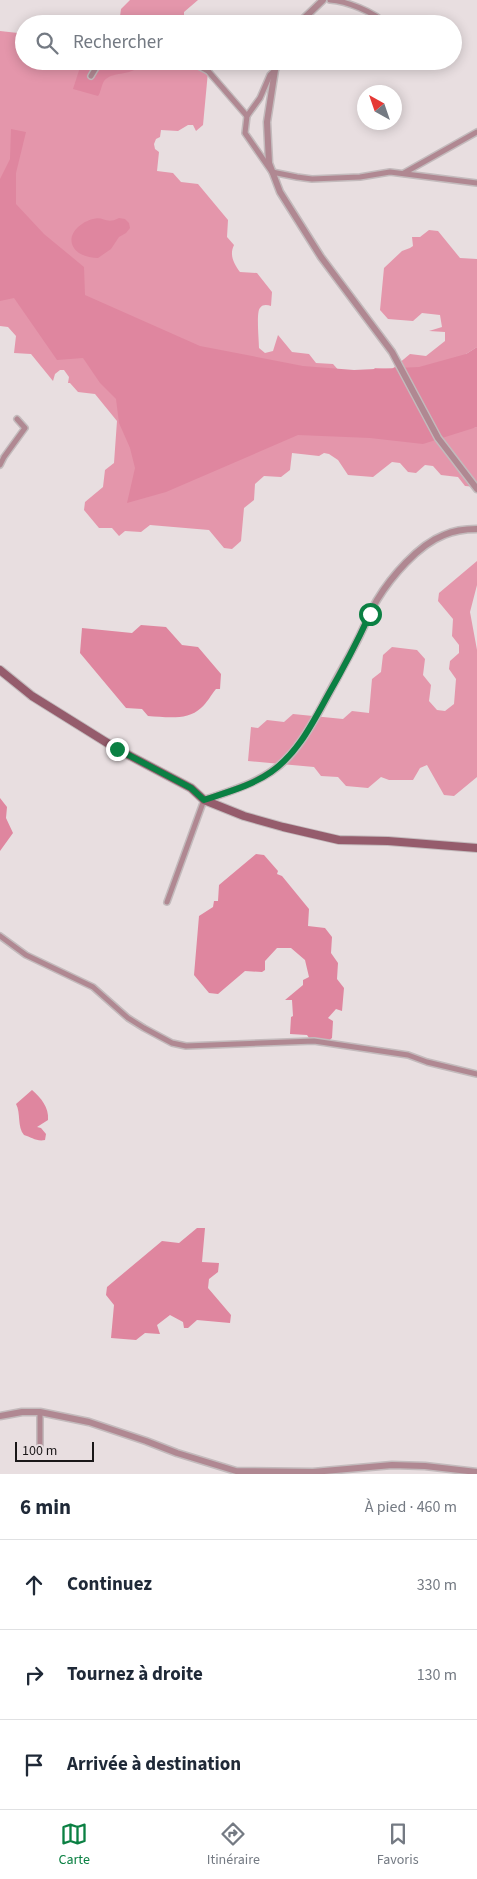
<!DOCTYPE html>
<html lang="fr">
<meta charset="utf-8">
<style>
body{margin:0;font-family:"Source Sans 3",sans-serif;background:#f2f2f3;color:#1f2937}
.compass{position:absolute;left:357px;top:85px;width:45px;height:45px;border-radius:50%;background:#fff;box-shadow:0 2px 12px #0003;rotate:320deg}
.scale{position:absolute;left:15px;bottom:12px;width:79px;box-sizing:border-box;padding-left:5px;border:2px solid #1a1718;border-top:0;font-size:14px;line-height:18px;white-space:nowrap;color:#1a1718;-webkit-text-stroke:4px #e8dee0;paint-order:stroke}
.stop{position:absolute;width:15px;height:15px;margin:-11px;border:4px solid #0b8043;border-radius:50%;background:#fff}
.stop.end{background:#0b8043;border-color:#fff;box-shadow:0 1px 5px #0008}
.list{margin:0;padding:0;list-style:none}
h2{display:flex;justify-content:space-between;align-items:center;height:65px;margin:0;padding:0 20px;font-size:21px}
h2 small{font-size:16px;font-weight:400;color:#747a83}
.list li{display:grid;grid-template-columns:32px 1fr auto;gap:15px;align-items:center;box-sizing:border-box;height:90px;padding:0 20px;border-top:1px solid #e0e1e3}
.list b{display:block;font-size:19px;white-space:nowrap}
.list em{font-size:16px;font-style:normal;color:#747a83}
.icon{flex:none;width:28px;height:28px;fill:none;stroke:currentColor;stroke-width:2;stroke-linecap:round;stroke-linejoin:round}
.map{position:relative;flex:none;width:477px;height:1474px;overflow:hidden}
.search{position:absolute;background:#fff;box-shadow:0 2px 12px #0003;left:15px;right:15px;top:15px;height:55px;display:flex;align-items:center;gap:12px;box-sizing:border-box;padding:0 18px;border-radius:28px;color:#747a83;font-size:19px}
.sheet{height:335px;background:#fff}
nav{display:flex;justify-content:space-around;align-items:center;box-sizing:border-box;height:70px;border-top:1px solid #e0e1e3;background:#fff;font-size:14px;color:#747a83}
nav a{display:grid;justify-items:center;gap:2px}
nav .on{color:#0b8043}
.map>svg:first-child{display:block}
.green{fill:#e496ab}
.forest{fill:#df869f}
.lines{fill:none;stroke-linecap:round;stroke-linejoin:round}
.minor-casing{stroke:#c3babc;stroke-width:8}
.tertiary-casing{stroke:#c3babc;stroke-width:9}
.secondary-casing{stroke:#c3babc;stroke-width:10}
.minor{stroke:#b08892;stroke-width:5}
.tertiary{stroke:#b08892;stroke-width:6}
.secondary{stroke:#955c6c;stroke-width:8}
.route{stroke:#0b8043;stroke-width:6}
</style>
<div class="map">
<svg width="477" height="1474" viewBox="0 0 477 1474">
<rect width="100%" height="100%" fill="#e8dee0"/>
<g class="green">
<path d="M130 0H198L184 12V19L186 24H119L121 9Z"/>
<path d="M24 28V61H209L203 125 196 131 193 125H188L178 131 161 130 160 137 156 139 154 144 155 149 159 152 157 171 173 173 181 182 198 184 228 220 227 237 234 245C229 255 234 264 240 272L257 273 272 292 271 306C267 305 263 304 260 308 256 312 259 340 259 348L265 353 273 351 278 335 292 352 309 354 316 363 333 364 341 373 366 376 375 368 392 369 410 354 426 356 445 341V332L429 331 442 327 440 315 422 313 413 321 388 319 380 310 384 268 402 251 410 248 413 246 412 237H420L429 230 438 231 460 258 477 259V347L466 354 472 428 477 427V487L465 486 458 477 441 475 433 466 425 465 416 473 408 472 400 463 392 462 373 477 348 475 338 460 329 454 324 453 319 456 292 453 290 470 281 477 264 476 255 484 254 500 244 508 241 541 232 549 224 548 209 530 150 525 141 532 125 531 119 536 112 528H99L84 510 85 502 103 487 105 470 114 463 117 421 95 394 78 392 70 383H68L69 377 64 370H60L55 374 53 381 31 354 14 353 16 336 8 327 0 326V31L18 33Z"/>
<path d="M477 561V585L470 612 477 650V777L454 796 444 795 427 765 420 768 413 780H389L381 777 368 788 346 786 338 777 321 776 314 767 248 761 251 727 258 728 267 720 284 722 293 714 343 719 352 711 369 713 372 679 381 672 383 655 392 647 417 650 425 659 423 675 431 685 429 701 437 710 445 711 454 704 456 679 449 669 450 661 459 653V645L452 636 453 619 438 601 439 593Z"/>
</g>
<g class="forest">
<path d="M82 61H137L138 67C130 76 112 71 104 81 101 86 101 92 98 96L73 89Z"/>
<path d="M11 129 26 132 16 173V204L44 234 84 267 85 295 200 346 303 366 354 370 419 367 466 354 477 347V427L423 444 370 438 298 435 166 492 127 503 135 468 130 448 119 423 116 399 100 383 83 358 57 360 14 298 0 301V179L10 159Z"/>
<path d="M119 218 125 219 129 223 130 228 126 233 119 237 111 249 98 258C92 258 84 256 79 253 62 240 77 223 93 219 104 216 106 225 119 218Z"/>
<path d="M141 625 166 627 182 645 198 647 221 674 220 689H216C211 695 207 703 201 708 187 721 166 717 148 716L142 709 126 708 80 653 82 628 132 633Z"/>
<path d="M0 798 7 807 6 818 13 833 0 851Z"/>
<path d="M256 854 264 855 278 871 277 874 282 876 309 909 308 926 325 928 332 937 331 953 338 963 337 979 344 988 342 1011 336 1009 328 1018 333 1021 332 1038 323 1045H314L307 1035 290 1034 291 1017 293 1016 292 1000H285L303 985V980L309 977 305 960 291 948H277L265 961V970L262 972 245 971 218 994 209 993 194 975 199 916 213 907 214 901H218L219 885Z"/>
<path d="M32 1090C41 1098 49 1107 48 1120L37 1127 41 1128 46 1134 45 1140C37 1142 31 1137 24 1135 17 1127 21 1113 16 1104Z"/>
<path d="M197 1228H205L202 1262 219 1263 218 1272 209 1279 208 1288 231 1315 230 1323 197 1320 188 1328H184L183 1322 170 1315 157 1325 160 1334 145 1333 136 1340 111 1338 114 1305 106 1295 107 1287 162 1241 179 1243Z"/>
</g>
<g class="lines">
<g class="minor-casing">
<g id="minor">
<path d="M330 0C346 1 375 12 385 24"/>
<path d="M189 61 208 71 247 116"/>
<path d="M275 70 270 75 260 98 247 116 245 133 272 172 297 177 312 179 360 177 390 172 477 183"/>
<path d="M91 76 100 61"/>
<path d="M404 173 477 132"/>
<path d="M0 465 4 457 25 428 17 419"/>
<path d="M167 902 204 800"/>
<path d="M0 936 26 955 93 987 128 1018 144 1028 172 1043 186 1046 314 1041 408 1055 427 1062 477 1074"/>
<path d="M40 1412V1449"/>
</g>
</g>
<g class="tertiary-casing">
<g id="tertiary">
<path d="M298 24 323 0"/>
<path d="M278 61 275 70 267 122 269 163 280 192 321 257 392 352 438 438 477 489"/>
<path d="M204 800C234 790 269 780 290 755 303 741 312 724 321 708 332 687 344 666 355 645 363 630 369 614 377 600 391 577 418 545 444 535 455 530 465 529 477 529"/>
<path d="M0 1416 22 1412H40L89 1422 146 1441 177 1453 236 1471 313 1472 392 1465 425 1466 477 1472"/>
</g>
</g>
<g class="secondary-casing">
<path id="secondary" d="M0 670 32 696 117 749 191 788 204 800 244 816 283 827 339 840 388 841 477 848"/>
</g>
<use href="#minor" class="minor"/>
<use href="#tertiary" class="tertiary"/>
<use href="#secondary" class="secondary"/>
</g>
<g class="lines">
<path class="route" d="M117 749 191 788 204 800C227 792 251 786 271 772 298 753 312 724 328 695 343 669 357 642 370 614"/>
</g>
</svg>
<svg class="compass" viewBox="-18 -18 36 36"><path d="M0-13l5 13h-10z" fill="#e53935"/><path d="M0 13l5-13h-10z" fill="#747a83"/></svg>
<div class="scale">100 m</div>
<div class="stop" style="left:370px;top:614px"></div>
<div class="stop end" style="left:117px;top:749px"></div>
<div class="search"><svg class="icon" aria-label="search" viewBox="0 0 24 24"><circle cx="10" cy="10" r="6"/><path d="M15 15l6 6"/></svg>Rechercher</div>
</div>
<section class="sheet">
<h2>6 min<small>À pied · 460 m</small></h2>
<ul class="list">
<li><svg class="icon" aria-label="ahead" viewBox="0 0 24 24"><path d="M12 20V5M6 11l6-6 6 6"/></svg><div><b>Continuez</b></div><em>330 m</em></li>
<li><svg class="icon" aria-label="right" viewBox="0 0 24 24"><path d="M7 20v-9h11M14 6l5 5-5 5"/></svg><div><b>Tournez à droite</b></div><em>130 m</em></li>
<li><svg class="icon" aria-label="arrive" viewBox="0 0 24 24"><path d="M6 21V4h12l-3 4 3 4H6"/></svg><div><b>Arrivée à destination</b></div></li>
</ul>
</section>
<nav>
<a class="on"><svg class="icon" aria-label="map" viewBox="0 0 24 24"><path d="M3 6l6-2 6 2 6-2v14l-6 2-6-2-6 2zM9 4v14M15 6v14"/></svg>Carte</a>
<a><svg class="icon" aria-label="directions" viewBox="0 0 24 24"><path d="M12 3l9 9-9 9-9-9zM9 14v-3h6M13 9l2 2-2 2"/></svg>Itinéraire</a>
<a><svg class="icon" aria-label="saved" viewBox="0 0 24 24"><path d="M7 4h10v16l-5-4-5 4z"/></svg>Favoris</a>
</nav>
